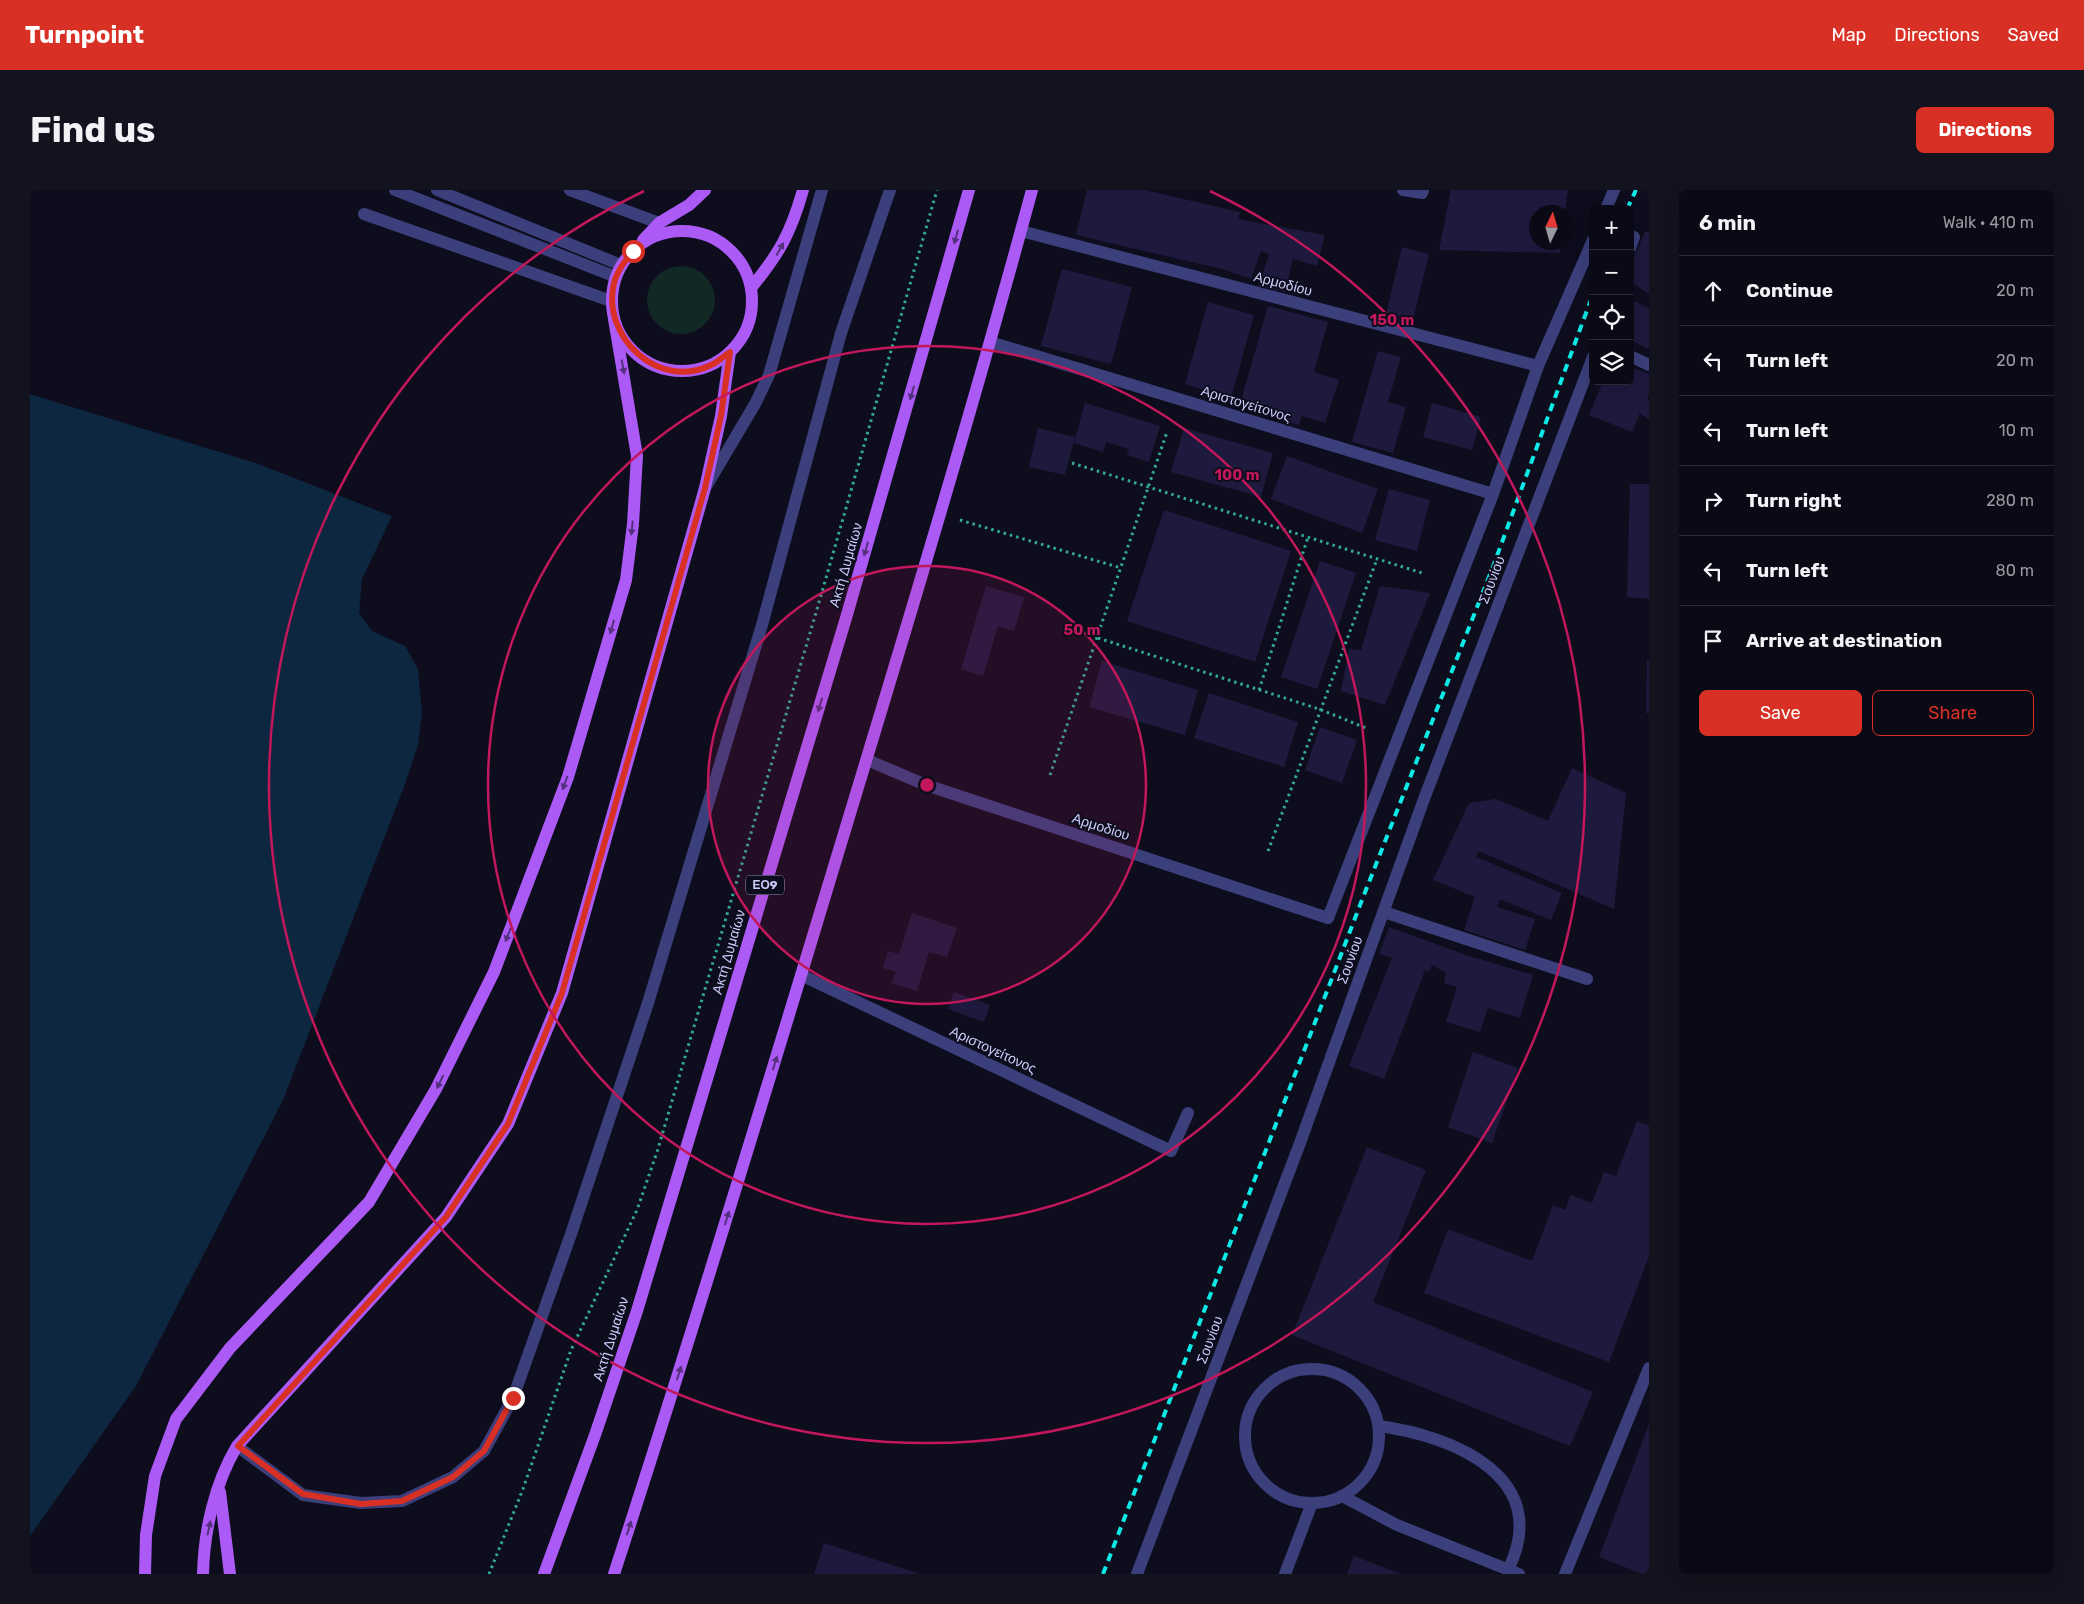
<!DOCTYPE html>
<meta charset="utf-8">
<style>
body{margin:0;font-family:Rubik,sans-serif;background:#13131f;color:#f1f3f6}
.controls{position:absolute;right:15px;top:15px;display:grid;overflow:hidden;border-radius:8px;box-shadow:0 5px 20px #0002}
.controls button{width:45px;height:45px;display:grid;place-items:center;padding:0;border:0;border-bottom:1px solid #2a2b35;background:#0a0a16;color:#f1f3f6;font:25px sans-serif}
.compass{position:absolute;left:1499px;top:15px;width:45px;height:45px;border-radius:50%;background:#0a0a16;box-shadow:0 5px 20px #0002;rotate:5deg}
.stop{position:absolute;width:15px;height:15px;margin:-11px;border:4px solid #d93025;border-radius:50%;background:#fff}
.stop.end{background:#d93025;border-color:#fff;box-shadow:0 1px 5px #0008}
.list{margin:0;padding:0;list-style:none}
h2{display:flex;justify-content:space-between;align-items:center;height:65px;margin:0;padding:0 20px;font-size:21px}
h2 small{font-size:16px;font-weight:400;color:#999aa1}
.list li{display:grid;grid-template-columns:32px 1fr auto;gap:15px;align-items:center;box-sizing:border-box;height:70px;padding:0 20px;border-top:1px solid #2a2b35}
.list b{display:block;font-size:19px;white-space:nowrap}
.list em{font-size:16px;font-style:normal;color:#999aa1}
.actions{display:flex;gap:10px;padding:15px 20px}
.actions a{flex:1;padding:11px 0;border:1px solid #d93025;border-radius:8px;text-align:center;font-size:18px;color:#d93025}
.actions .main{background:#d93025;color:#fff}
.icon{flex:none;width:28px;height:28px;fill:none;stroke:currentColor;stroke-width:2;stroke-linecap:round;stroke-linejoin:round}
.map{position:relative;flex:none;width:1619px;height:1384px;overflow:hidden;border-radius:8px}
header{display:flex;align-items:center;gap:30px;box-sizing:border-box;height:70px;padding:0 25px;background:#d93025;color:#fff}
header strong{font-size:24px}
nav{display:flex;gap:28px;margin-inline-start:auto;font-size:18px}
.intro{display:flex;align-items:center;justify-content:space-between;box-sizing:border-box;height:120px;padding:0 30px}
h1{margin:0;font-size:35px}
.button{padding:12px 22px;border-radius:8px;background:#d93025;color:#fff;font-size:18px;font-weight:700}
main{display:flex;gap:30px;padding:0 30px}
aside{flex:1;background:#0a0a16;border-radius:8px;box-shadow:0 5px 20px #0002}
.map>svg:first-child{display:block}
.green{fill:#112824}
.water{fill:#0e2741}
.pier{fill:#0e0d1e}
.building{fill:#1e1a3e}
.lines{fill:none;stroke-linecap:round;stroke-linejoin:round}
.path{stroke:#34aa95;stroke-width:3;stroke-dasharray:2.5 4;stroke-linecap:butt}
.minor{stroke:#3b3f7b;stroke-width:12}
.major{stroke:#ab5af6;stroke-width:12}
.rail{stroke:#0ce9e7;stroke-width:4;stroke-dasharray:8 6;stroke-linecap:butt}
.oneway{fill:#55307f}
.route{stroke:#d93025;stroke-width:6}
.ring{fill:none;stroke:#c2185b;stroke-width:2.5}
.labels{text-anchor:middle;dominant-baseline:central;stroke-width:4;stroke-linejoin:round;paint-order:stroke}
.shield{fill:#0e0d1e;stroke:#9493b9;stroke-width:1}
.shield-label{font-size:12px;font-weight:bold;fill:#cdcdfc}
.street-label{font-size:14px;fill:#cdcdfc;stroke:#0e0d1e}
.centre{fill:#c2185b;stroke:#0e0d1e;stroke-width:2.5}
.ring-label{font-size:15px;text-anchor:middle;font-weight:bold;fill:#c2185b;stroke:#0e0d1e;stroke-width:4;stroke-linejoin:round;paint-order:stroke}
</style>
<header>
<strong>Turnpoint</strong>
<nav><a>Map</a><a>Directions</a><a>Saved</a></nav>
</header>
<div class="intro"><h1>Find us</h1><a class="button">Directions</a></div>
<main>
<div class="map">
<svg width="1619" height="1384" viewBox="0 0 1619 1384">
<rect width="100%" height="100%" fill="#0e0d1e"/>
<circle class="green" cx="651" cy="110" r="34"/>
<path class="water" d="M0 204 229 274 362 326 332 389 329 423 342 441 375 456 388 479 392 523 388 555 375 594 253 910 106 1196 0 1346Z"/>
<path class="pier" d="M1 201 229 272 363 324 364 327 229 274 0 204Z"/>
<g class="building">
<path d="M1057 0H1114L1210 22 1208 29 1295 45 1287 76 1263 69 1255 102 1229 96 1239 64 1231 61 1221 89 1196 80 1046 45Z"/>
<path d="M1421 0H1538L1535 22H1506V52H1531L1530 63 1409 60Z"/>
<path d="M1615 42H1619V104L1600 91V75Z"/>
<path d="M1372 57 1399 64 1381 138 1354 132Z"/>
<path d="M1032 79 1102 97 1081 174 1011 156Z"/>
<path d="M1601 110 1619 118V159L1600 150Z"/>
<path d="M1178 112 1224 125 1201 208 1155 194Z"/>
<path d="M1238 116 1298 132 1284 182 1309 190 1295 233 1272 226 1269 235 1209 218Z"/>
<path d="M1348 161 1371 167 1358 212 1376 217 1363 263 1322 252Z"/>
<path d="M1600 177 1619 184V203L1617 209 1619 211V230L1610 223 1602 242 1559 225 1573 191H1600Z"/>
<path d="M1055 213 1130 236 1119 272 1097 265 1099 259 1076 252 1073 262 1044 253Z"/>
<path d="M1402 213 1451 227 1442 260 1393 247Z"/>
<path d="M1008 238 1045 247 1035 285 999 277Z"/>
<path d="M1154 238 1243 263 1231 307 1141 282Z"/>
<path d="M1257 266 1348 299 1332 343 1241 309Z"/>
<path d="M1600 294H1619V409L1597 407Z"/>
<path d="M1359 299 1400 310 1387 361 1345 350Z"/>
<path d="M1134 320 1261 361 1225 472 1097 431Z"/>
<path d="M1290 371 1326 383 1287 499 1251 487Z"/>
<path d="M956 396 994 407 984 441 968 436 953 486 931 479Z"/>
<path d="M1350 396 1400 403 1355 515 1311 501 1319 459 1331 460Z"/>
<path d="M1617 470H1619V523H1616Z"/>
<path d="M1072 471 1168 500 1155 545 1059 517Z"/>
<path d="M1179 503 1268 532 1254 577 1164 548Z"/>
<path d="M1290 537 1327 550 1312 593 1275 580Z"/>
<path d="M1542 578 1596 603 1584 719 1449 661 1446 667 1532 703 1521 730 1470 709 1467 717 1505 729 1495 760 1434 740 1445 707 1403 690 1439 613 1466 609 1518 631Z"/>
<path d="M882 723 927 738 917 767 899 762 887 801 861 793 866 782 853 778 858 761 869 764Z"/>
<path d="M1359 737 1436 765 1503 785 1490 828 1458 818 1450 842 1416 832 1427 797 1414 793 1416 783 1402 775 1399 782 1395 780 1354 889 1319 876 1362 768 1349 764Z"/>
<path d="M924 802 960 815 954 832 918 819Z"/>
<path d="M1443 862 1488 878 1462 953 1418 937Z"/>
<path d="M1607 931 1619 936V1066L1579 1172 1394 1103 1418 1039 1502 1071 1523 1015 1535 1020 1541 1005 1562 1013 1574 982 1586 986Z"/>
<path d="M1337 957 1396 980 1343 1112 1563 1202 1540 1256 1262 1145Z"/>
<path d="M1619 1234V1384H1612L1569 1367Z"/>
<path d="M794 1353 890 1384H784Z"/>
<path d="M1324 1366 1371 1384H1317Z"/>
</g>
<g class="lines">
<g class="path">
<path d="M1042 273 1392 383"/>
<path d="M930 330 1091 378"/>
<path d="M1068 448 1289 519 1336 538"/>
<path d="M1229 500 1278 347"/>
<path d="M1020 585 1137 242"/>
<path d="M1238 661 1347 369"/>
<path d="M459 1384 493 1299 541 1160 607 1020 627 962 790 409 907 0"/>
</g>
<g class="minor">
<path d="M365 0 586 87"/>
<path d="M407 0 591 75"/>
<path d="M540 0 629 33"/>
<path d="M1373 0 1392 3 1393 0"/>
<path d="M1576 19 1584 0"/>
<path d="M334 24 581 111"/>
<path d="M991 41 1508 176"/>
<path d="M1600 58 1604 47"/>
<path d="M960 152 1463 304"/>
<path d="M1600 166 1619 175"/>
<path d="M677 295 725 214 739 185 792 0"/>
<path d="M837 570 896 595 1298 728 1463 304 1508 176 1563 50"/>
<path d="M1354 722 1557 789"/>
<path d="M771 785 1141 961 1158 923"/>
<circle cx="1282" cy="1246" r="67"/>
<path d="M1349 1236C1423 1246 1524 1287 1478 1380"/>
<path d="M207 1256 273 1305 331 1313 372 1311 423 1287 454 1261 483 1208 541 1044 618 813 732 435 811 143 860 0"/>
<path d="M1312 1306 1367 1335 1489 1384"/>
<path d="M1107 1384 1270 953 1394 609 1563 167"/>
<path d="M1255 1384 1282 1313"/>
<path d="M1535 1384 1619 1178"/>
</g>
<g class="major">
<circle cx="652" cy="111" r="70"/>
<path d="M613 50 629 33 659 15 675 0"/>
<path d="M721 98C749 64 761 43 773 0"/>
<path d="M190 1302 200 1384"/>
<path d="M115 1384 116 1345 125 1286 146 1229 200 1158 339 1012 406 899 464 782 538 587 596 390 603 334 607 266 584 129"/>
<path d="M173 1384C174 1340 185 1293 207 1256L416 1027 478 934 532 803 675 298 691 226 700 162"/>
<path d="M514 1384 565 1245 607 1121 816 428 939 0"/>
<path d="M584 1384C660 1151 731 918 802 683 871 456 940 229 1002 0"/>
</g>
<g class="rail">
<path d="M1597 19 1606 0"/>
<path d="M1073 1384 1332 710 1464 374 1563 104"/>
</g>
</g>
<defs><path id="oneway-solid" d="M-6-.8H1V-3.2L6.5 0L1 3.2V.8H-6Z" transform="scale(1.25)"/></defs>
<g class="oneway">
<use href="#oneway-solid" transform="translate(926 47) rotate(105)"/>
<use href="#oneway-solid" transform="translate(750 59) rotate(-61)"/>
<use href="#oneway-solid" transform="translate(593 177) rotate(79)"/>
<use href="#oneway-solid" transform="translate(882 203) rotate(106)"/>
<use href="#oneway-solid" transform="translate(602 338) rotate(96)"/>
<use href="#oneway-solid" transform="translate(836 359) rotate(106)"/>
<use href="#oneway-solid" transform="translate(582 437) rotate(106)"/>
<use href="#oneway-solid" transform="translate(790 515) rotate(107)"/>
<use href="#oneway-solid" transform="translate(535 593) rotate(110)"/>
<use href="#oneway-solid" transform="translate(478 745) rotate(111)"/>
<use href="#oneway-solid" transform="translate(745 873) rotate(-73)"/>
<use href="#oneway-solid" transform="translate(410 892) rotate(116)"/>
<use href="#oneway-solid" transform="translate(697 1028) rotate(-73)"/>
<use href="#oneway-solid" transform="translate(649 1183) rotate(-73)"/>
<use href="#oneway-solid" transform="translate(179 1338) rotate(-78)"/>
<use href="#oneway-solid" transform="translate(599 1338) rotate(-72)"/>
</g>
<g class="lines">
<path class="route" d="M483 1208 454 1261 423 1287 372 1311 331 1314 273 1304 208 1256 416 1027 478 934 532 803 675 298 691 226 700 162C694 166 688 172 681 175 629 201 571 147 584 93 587 81 595 71 603 61"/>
</g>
<circle cx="897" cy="595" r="219" fill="#c2185b" fill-opacity=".12"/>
<g class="ring">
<circle cx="897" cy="595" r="219"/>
<circle cx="897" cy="595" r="439"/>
<path d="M1180 1A658 658 0 1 1 614 1"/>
</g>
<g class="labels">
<rect class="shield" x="716" y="685.5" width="38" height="19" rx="4"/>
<g class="shield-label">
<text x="735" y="695">ΕΟ9</text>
</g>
<g class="street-label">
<text transform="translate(1253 94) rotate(15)">Αρμοδίου</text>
<text transform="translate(1216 214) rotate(17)">Αριστογείτονος</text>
<text transform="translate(816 375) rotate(-74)">Ακτή Δυμαίων</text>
<text transform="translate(1462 390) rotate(-69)">Σουνίου</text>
<text transform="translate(1071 637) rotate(18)">Αρμοδίου</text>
<text transform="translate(699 762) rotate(-74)">Ακτή Δυμαίων</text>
<text transform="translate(1320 770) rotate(-70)">Σουνίου</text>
<text transform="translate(963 860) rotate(25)">Αριστογείτονος</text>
<text transform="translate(581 1149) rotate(-72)">Ακτή Δυμαίων</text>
<text transform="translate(1180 1150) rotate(-69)">Σουνίου</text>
</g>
</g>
<circle cx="897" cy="595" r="8" class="centre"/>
<g class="ring-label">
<text x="1362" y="135">150 m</text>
<text x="1207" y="290">100 m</text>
<text x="1052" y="445">50 m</text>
</g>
</svg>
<div class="controls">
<button>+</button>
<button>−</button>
<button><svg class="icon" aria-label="locate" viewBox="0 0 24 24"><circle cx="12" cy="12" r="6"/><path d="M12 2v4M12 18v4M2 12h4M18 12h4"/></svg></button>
<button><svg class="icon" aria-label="layers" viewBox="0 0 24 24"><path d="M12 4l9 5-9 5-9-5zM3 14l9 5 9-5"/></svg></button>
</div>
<svg class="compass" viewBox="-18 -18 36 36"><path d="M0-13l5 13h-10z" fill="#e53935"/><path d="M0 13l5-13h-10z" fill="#999aa1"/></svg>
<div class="stop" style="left:603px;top:61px"></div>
<div class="stop end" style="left:483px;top:1208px"></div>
</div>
<aside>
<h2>6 min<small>Walk · 410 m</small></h2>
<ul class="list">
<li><svg class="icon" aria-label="ahead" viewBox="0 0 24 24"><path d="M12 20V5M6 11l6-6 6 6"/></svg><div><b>Continue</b></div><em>20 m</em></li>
<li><svg class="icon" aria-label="left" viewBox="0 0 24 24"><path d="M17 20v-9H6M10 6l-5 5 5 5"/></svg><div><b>Turn left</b></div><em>20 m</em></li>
<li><svg class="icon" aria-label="left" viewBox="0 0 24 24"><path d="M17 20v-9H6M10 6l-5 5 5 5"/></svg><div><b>Turn left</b></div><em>10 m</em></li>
<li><svg class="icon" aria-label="right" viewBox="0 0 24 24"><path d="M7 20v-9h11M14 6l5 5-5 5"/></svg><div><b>Turn right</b></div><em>280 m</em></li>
<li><svg class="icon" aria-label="left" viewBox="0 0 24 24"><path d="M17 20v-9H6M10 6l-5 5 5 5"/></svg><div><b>Turn left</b></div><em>80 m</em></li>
<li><svg class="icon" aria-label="arrive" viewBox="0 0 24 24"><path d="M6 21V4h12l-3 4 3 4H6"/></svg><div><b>Arrive at destination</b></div></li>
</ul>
<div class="actions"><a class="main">Save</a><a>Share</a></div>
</aside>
</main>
